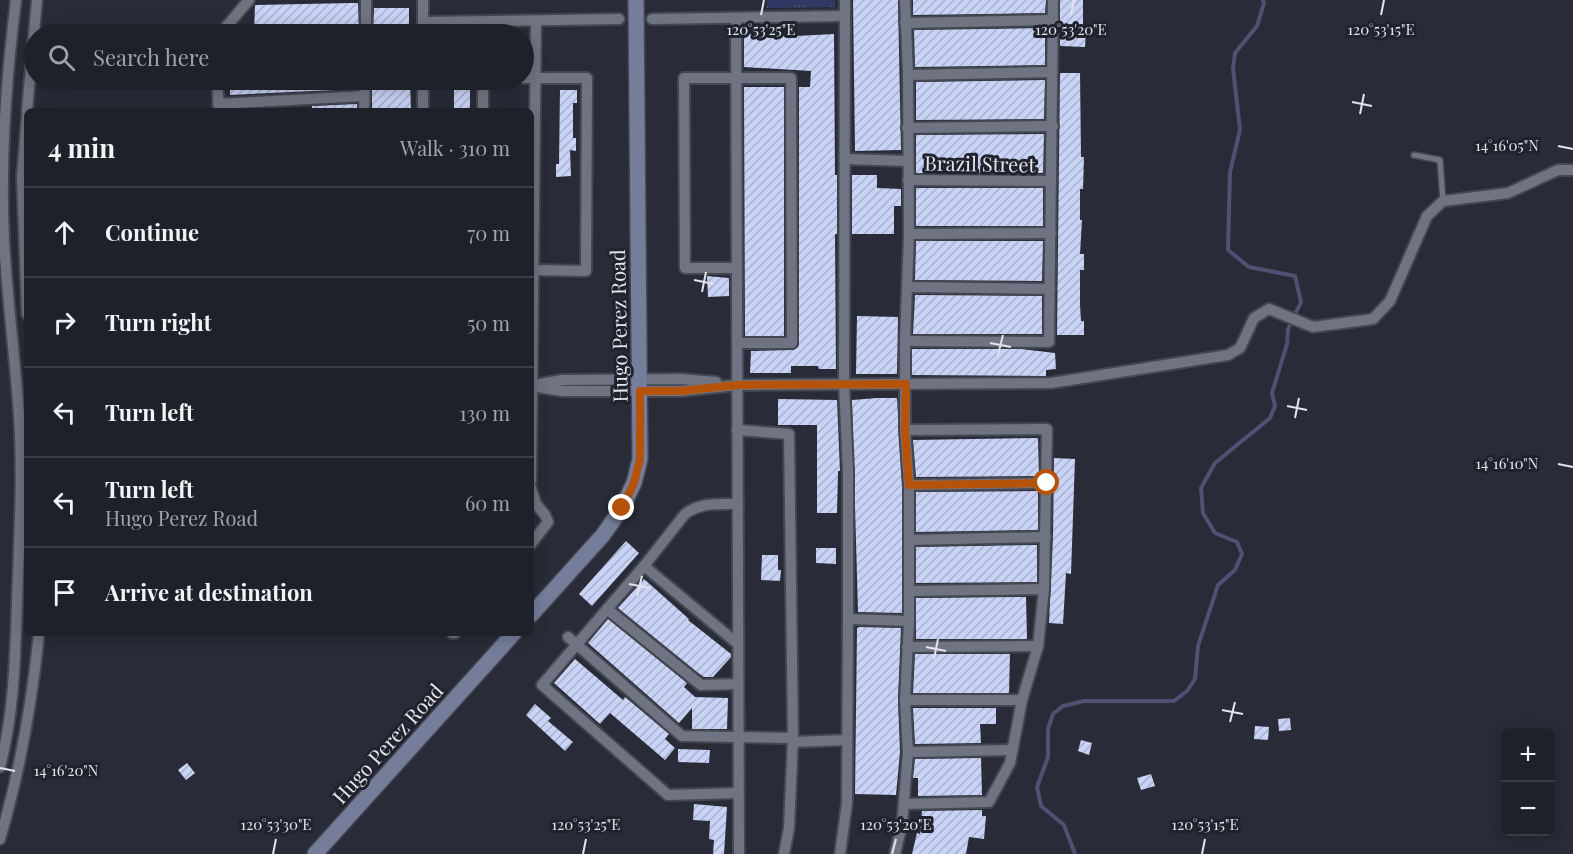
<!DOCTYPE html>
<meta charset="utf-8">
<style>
body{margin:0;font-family:"Playfair Display",serif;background:#272932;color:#f1f3f6}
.controls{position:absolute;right:18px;bottom:18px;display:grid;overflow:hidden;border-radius:9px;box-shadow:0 3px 15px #0003}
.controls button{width:54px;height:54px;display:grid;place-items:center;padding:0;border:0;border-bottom:2px solid #3c3e47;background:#1f212a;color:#f1f3f6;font:30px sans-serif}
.stop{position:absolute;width:18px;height:18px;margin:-14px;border:4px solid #b45309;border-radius:50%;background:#fff}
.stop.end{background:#b45309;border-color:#fff;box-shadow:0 2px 6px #0008}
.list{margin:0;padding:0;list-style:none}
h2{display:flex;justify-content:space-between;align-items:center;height:78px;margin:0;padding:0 24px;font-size:26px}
h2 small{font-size:20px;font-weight:400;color:#a1a3a8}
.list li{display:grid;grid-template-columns:39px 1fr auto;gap:18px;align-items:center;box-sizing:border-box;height:90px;padding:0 24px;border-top:2px solid #3c3e47}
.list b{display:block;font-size:22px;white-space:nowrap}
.list p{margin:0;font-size:20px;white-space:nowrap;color:#a1a3a8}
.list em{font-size:20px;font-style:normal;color:#a1a3a8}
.icon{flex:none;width:33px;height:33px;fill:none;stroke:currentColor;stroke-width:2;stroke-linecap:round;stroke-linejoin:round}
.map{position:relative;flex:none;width:1573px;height:854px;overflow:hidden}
.search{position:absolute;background:#1f212a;box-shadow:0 3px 15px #0003;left:24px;top:24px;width:510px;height:66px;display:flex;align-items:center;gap:15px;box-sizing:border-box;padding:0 21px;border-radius:33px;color:#a1a3a8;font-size:22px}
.panel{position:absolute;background:#1f212a;box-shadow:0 3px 15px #0003;left:24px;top:108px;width:510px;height:528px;border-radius:9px}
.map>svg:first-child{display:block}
.park{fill:url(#park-tufts)}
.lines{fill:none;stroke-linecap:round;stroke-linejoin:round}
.stream{stroke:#4e5172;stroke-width:4}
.building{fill:url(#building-hatch)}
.lane-casing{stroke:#444751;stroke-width:8}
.street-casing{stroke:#444751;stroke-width:14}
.secondary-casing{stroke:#444751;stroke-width:18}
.lane{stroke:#707482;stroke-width:5}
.street{stroke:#707482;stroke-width:10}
.secondary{stroke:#757d9b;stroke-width:15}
.route{stroke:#b45309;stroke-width:8}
.ticks{fill:none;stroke:#e3e5ed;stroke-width:2}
.labels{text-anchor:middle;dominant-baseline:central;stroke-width:6;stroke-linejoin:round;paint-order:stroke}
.street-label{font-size:20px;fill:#e3e5ed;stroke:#20232e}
.ticks-label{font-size:15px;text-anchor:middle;fill:#e3e5ed;stroke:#20232e;stroke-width:6;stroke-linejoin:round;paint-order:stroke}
</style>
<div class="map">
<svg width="1573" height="854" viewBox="0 0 1573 854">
<defs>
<pattern id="park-tufts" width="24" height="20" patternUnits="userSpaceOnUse" patternTransform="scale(1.5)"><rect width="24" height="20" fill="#303963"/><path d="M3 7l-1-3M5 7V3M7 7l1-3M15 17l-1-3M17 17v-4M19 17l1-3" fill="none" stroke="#4e567a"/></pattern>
<pattern id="building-hatch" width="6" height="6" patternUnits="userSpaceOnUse" patternTransform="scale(1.5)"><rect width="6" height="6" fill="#c9d3f5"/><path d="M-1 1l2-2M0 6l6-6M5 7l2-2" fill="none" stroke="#a8b0ca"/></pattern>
</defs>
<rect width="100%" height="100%" fill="#292c38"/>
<path class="park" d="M767 0H835V7L767 8Z"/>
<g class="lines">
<path class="stream" d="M1075 854 1064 825 1041 806 1037 787 1048 757V729L1053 714 1063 706 1084 701H1174L1187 691 1195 679 1198 646 1218 585 1235 570 1242 554 1237 542 1215 533 1203 513 1201 488 1215 463 1270 418 1275 406 1272 393 1287 344 1288 329 1301 302 1295 276 1249 267 1228 250 1230 172 1240 130 1233 68 1235 53 1257 26 1264 3 1263 0"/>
</g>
<g class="building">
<path d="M853 0H898L901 150 855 151Z"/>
<path d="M913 0H1046L1045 13 913 15Z"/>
<path d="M1060 0H1083V30H1086L1085 47 1060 46Z"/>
<path d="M352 3H358L359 34H254L255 5Z"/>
<path d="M374 8H409V34H373Z"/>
<path d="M1045 28V65L915 67 914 30Z"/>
<path d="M744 34 796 36 834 34 835 175H837V234H835L836 369H819L818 366H791V373H750L751 351 793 350 798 347 799 344V87H810L811 71 744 67Z"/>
<path d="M1060 73H1080L1081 157H1084L1083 189H1080V220H1082L1080 254H1084V270H1080V305L1081 321H1084V335H1057Z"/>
<path d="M230 80H358L357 89 230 95Z"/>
<path d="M372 80H410L411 111H372Z"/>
<rect x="454" y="80" width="16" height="31"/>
<path d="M1045 80 1044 119 916 120V82Z"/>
<path d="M744 87H784V336H745Z"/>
<path d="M560 90H577V103H573V138H576V151L570 150 571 176 556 177V164H559Z"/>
<path d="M357 104V111H312V106Z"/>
<path d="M1044 134 1043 173H916V135Z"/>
<path d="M852 175H877V188L901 189V206H894V234H852Z"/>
<rect x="916" y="188" width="127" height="38"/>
<path d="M916 241H1043L1042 281 915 280Z"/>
<path d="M707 276 729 278V296L708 297Z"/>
<path d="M915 295 1042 296V334H913Z"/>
<path d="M857 316 898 317 897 374H856Z"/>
<path d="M912 349H1021L1055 353 1056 369 1046 370V376L912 375Z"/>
<path d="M877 398H897L902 485V613L858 612 852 400Z"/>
<path d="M778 399 837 400 840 471H838L837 513H817V425H778Z"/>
<path d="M1038 438 1039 476 916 477 913 440Z"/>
<path d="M1054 458 1075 459 1071 574 1066 573 1063 624 1049 623 1053 537Z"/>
<path d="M1038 491V530L916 532V492Z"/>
<path d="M626 541 639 553 592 606 579 594Z"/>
<path d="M1037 545V582L916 583V547Z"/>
<path d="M816 548H836V564L816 563Z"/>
<path d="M762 555H778V570H781L780 581 761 580Z"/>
<path d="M644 579 689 619 688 620 731 654V657L713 677H704L697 672 618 608Z"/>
<path d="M1026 597 1027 639H916V598Z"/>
<path d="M608 619 687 683 684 687 695 697 728 698 727 729H692V708L679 723 588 643Z"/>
<path d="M859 627 901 628 898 700 900 752 896 795 855 794 857 628Z"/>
<path d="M915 654H1010L1009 693H913Z"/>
<path d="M575 659 623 700 625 697 669 734 665 739 675 748 665 760 610 713 600 724 554 683Z"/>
<path d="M535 704 551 718 548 721 573 742 565 751 526 715Z"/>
<path d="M913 708H996V724H980L981 743 915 744Z"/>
<path d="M1290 718 1291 730 1279 731 1278 719Z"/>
<path d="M1255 726 1269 727 1268 740 1254 739Z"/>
<path d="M1081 740 1092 743 1089 755 1078 751Z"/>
<path d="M678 749 710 750 709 763 678 762Z"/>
<path d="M981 758 982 795 918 796V778H913L915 759Z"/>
<path d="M187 763 195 773 186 780 178 770Z"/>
<path d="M1151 774 1155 786 1141 790 1137 778Z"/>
<path d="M694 804 727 807 724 854H713L714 840 709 839 710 821 693 820Z"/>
<path d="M982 810V816H986L984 839 969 837 966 854H912L917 833 920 834 922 811Z"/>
</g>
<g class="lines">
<g class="lane-casing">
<path id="lane" d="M1414 155 1440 160 1443 201"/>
</g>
<g class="street-casing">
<g id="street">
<path d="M366 0V34"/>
<path d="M423 0V34"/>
<path d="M736 18 739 854"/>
<path d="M652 19 845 16"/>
<path d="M423 22 619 19"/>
<path d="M905 23 1053 20"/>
<path d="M220 34 249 0"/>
<path d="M908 75 1052 72"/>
<path d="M524 78H587L586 271 533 270"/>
<path d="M217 80 219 111"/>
<path d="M423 80V111"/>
<path d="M218 104 364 96"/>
<path d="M27 111 37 0"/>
<path d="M364 111 365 80"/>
<path d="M483 111V80"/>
<path d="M27 115 22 177 27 314"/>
<path d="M907 128 1053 126"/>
<path d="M845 159 908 161"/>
<path d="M908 180 1051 181"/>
<path d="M909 234 1051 233"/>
<path d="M737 268H685L684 78H791L792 343H737"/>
<path d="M907 287 1050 289"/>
<path d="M905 341 1049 342 1053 0"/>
<path d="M540 384 562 380 682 379 716 382"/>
<path d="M531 386 562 391H681L737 385 1051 383 1228 355 1240 348 1254 318 1269 309 1313 327 1373 319 1390 301 1427 216 1443 201 1508 193 1558 170H1573"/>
<path d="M737 430 789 434 793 738 789 828 784 854"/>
<path d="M531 481 536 21"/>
<path d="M909 485 1047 483"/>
<path d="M531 488 536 504 545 515 548 522 531 544"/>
<path d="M738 504C719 504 701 502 685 514L644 566 542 685 668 795 738 793"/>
<path d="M909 540 1046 537"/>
<path d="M644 566 738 644"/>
<path d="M909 591 1044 589"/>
<path d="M607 609 701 685 738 684"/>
<path d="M848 619 909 621"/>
<path d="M452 633H455"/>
<path d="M568 637 682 736 793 738"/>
<path d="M907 647 1038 646"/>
<path d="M905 700H1022"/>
<path d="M793 742 847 740"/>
<path d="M908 752 1012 750"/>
<path d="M0 767C14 712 15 661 17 605 19 542 23 478 19 415 15 356 7 298 4 239 0 159 6 80 16 0"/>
<path d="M905 804 989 802 1010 763 1022 700 1038 646 1044 589 1047 429 905 430"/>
<path d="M0 839C20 771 32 703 39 633"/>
<path d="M840 854 847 803 848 619V471L844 384 845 0"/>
<path d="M895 854 902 824 908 752 905 700 909 621V485L905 430V341L909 234 908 75 905 0"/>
</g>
</g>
<g class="secondary-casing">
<g id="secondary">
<path d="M531 615 603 535 622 508 634 483 640 459 636 0"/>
<path d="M315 854 514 633"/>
</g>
</g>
<use href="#lane" class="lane"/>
<use href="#street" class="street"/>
<use href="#secondary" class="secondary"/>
</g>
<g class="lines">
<path class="route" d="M622 508 634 483 640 459V391H681L737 385 906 384 905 430 909 485 1047 483"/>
</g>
<path class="ticks" d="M761 15 764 0M1071 15 1074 0M1381 15 1384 0M1352 102 1372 106M1360 114 1364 94M1558 146 1573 149M694 280 714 284M702 292 706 272M990 343 1011 347M998 355 1003 335M1287 406 1307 410M1295 418 1299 398M1558 464 1573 467M629 584 650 588M637 596 642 576M926 647 946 651M934 659 938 639M1222 710 1243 714M1230 722 1235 702M0 768 15 771M273 854 276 839M583 854 586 839M892 854 896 839M1202 854 1205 839"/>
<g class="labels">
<g class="street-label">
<text transform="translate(980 163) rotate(1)">Brazil Street</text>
<text transform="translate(618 326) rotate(-91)">Hugo Perez Road</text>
<text transform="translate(387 743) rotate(-48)">Hugo Perez Road</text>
</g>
</g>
<g class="ticks-label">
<text x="761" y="35">120°53'25"E</text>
<text x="1071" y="35">120°53'20"E</text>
<text x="1381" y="35">120°53'15"E</text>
<text x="1507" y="151">14°16'05"N</text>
<text x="1507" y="469">14°16'10"N</text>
<text x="66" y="776">14°16'20"N</text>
<text x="276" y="830">120°53'30"E</text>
<text x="586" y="830">120°53'25"E</text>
<text x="896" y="830">120°53'20"E</text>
<text x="1205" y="830">120°53'15"E</text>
</g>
</svg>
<div class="controls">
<button>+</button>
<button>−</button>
</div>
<div class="stop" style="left:1047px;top:483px"></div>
<div class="stop end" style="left:622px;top:508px"></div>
<div class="search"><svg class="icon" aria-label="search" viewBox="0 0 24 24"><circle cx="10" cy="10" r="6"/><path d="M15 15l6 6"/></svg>Search here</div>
<section class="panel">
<h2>4 min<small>Walk · 310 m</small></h2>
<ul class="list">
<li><svg class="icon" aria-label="ahead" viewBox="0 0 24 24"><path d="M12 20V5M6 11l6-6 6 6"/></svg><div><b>Continue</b></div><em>70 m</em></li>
<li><svg class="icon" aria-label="right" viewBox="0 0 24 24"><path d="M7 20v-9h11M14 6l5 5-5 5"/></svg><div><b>Turn right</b></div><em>50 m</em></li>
<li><svg class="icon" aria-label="left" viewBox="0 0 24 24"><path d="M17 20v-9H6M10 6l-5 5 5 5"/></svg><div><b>Turn left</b></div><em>130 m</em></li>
<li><svg class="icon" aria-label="left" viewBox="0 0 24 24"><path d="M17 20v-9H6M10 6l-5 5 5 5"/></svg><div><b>Turn left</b><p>Hugo Perez Road</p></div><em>60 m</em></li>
<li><svg class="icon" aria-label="arrive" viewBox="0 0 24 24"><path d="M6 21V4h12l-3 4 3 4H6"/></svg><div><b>Arrive at destination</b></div></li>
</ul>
</section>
</div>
